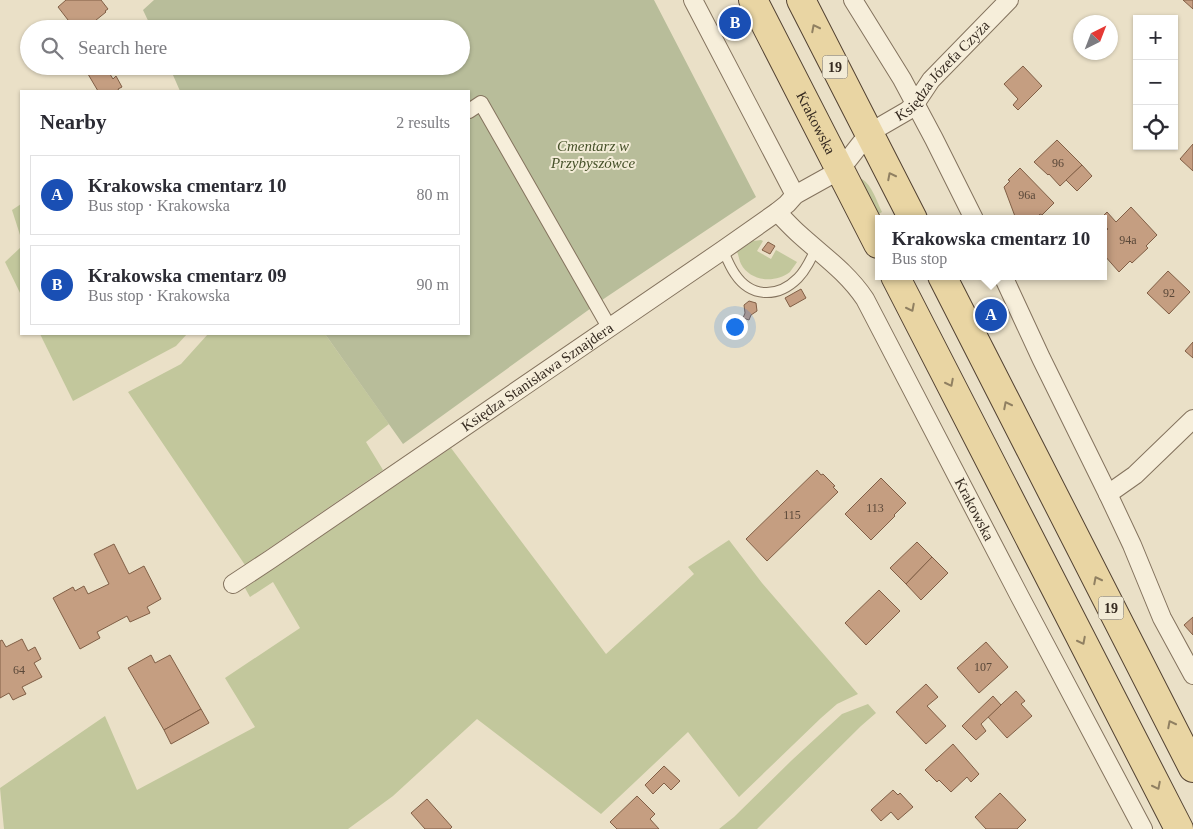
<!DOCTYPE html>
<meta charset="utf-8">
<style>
body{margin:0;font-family:"Times New Roman",serif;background:#f7f7f7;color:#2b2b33}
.controls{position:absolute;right:15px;top:15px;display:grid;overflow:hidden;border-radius:0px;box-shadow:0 1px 4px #0004}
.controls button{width:45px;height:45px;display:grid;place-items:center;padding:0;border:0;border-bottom:1px solid #e1e1e2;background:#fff;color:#2b2b33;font:25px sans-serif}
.compass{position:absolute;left:1073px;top:15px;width:45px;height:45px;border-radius:50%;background:#fff;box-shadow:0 1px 4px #0004;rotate:42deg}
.you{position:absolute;left:734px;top:326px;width:18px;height:18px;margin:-12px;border:4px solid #fff;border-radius:50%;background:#1a73e8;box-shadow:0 0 0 8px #1a73e833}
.badge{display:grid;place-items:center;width:32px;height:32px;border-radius:50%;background:#2563eb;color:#fff;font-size:16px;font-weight:700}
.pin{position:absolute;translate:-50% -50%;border:2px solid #fff;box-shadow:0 1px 5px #0006}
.popup{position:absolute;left:875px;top:215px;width:232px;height:65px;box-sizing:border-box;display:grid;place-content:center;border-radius:0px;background:#fff;filter:drop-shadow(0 1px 4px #0005);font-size:16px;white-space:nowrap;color:#7c7c81}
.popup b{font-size:19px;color:#2b2b33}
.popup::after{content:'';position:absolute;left:50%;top:100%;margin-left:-10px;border:10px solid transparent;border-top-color:#fff}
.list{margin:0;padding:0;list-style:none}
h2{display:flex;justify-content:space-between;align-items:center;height:65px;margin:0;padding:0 20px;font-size:21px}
h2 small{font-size:16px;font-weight:400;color:#7c7c81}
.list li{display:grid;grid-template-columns:32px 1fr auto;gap:15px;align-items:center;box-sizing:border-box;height:80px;margin:0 10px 10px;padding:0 10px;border:1px solid #e1e1e2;border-radius:0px}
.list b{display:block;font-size:19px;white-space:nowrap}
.list p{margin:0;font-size:16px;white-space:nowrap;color:#7c7c81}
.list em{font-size:16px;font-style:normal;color:#7c7c81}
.icon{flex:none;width:28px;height:28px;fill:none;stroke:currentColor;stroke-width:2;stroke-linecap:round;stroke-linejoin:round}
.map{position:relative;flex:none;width:1193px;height:829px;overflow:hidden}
.search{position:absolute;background:#fff;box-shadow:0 1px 4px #0004;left:20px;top:20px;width:450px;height:55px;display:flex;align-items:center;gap:12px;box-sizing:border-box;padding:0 18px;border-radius:28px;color:#7c7c81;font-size:19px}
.panel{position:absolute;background:#fff;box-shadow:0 1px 4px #0004;left:20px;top:90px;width:450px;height:245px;border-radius:0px}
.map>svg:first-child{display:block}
.green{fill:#c2c79c}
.cemetery{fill:#b8bd9a}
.building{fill:#c59e81;stroke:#815f46}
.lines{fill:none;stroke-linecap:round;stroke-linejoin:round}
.service-casing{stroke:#84735e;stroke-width:11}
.pedestrian-casing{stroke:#84735e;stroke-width:16}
.minor-casing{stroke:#84735e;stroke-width:20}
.primary-casing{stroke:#534232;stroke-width:30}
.service{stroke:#f6eeda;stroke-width:9}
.pedestrian{stroke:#f6eeda;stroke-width:14}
.minor{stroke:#f6eeda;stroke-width:18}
.primary{stroke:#e9d5a3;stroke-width:28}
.oneway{stroke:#908062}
.labels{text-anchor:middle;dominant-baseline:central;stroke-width:4;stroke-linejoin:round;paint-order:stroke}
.number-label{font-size:12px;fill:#5a4839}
.shield{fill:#f2ebd6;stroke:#6e6557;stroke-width:1}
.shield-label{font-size:14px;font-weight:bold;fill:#362b21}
.street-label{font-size:15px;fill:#362b21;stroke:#f2ebd6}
.park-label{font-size:15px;font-style:italic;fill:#465129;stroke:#f2ebd6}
</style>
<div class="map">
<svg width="1193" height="829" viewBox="0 0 1193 829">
<rect width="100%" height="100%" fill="#eae0c7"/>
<g class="green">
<path d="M862 179C872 185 877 202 882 212L877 215 861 181Z"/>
<path d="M21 204V238L12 210Z"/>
<path d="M761 240 763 241 757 251 771 259 776 250 797 262C795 265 792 269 790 272 774 284 750 281 741 264 739 260 739 256 737 252L753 241Z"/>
<path d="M21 247V295L5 262Z"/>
<path d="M40 334H187L176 346 73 401Z"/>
<path d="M208 334H325L389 424 366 442 383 470 245 565 128 392 181 364Z"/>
<path d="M451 448 606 654 694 574 688 567 729 540 762 583 858 694 837 704 821 718 739 797 688 732 601 814 477 719 393 796 348 829H4L0 788 105 716 137 790 255 727 225 678 300 628 273 582 250 597 245 588Z"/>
<path d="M868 704 876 713 861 726 757 829H719L734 817 792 760 842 714Z"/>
</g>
<path class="cemetery" d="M154 0H654L756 197 605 298 403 444 325 334H469V91H180L169 66H461V29H152L143 10Z"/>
<g class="building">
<path d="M66 0H101L108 9 105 11 106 12 85 29H75L58 7Z"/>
<path d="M1183 0H1193V9Z"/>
<path d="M90 66H107L109 70 108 71 113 79 116 76 122 87 118 89 119 91H98L85 69Z"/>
<path d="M1023 66 1042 86 1018 110 1013 105 1018 99 1004 84Z"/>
<path d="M1057 140 1082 165 1060 186 1049 174 1048 175 1034 162Z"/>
<path d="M1193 144V171L1180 159Z"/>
<path d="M1082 165 1092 176 1077 191 1066 180Z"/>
<path d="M1020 168 1054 203 1042 215 1040 214 1035 219H1016L1004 187 1010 181 1008 180Z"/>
<path d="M1131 207 1157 235 1146 246 1148 248 1132 263 1130 261 1119 272 1104 255V233L1108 229 1104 225V219H1100L1107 212 1116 222Z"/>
<path d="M768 242 775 246 770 254 762 250Z"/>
<path d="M1168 271 1190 292 1169 314 1147 293Z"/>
<path d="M801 289 806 298 790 307 785 298Z"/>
<path d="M749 301 756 303 757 311 751 315 749 320 743 318 745 313 744 305Z"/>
<path d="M1193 342V358L1185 351Z"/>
<path d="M817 470 821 475 823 474 835 486 833 487 838 492 767 561 746 539Z"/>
<path d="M881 478 906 503 894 515 895 516 871 540 845 514Z"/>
<path d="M917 542 932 557 906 584 890 568Z"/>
<path d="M114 544 129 574 144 566 161 599 147 607 150 613 130 622 127 616 97 632 100 638 80 649 53 598 73 587 75 591 84 586 88 594 109 584 94 554Z"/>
<path d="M932 557 948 573 921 600 906 584Z"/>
<path d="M879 590 900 611 866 645 845 623Z"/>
<path d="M1193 617V635L1184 625Z"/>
<path d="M22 639 28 651 35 647 41 659 34 663 42 677 22 687 26 694 19 697 13 700 9 693 0 698V641L2 640 6 647Z"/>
<path d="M986 642 1008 667 979 693 957 668Z"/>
<path d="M151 655 155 663 170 655 201 709 164 730 128 668Z"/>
<path d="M926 684 938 697 927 706 946 726 926 744 896 712Z"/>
<path d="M1016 691 1025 701 1021 704 1032 716 1007 738 988 717Z"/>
<path d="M993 696 1001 705 981 724 986 731 976 740 962 726Z"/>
<path d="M201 709 209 723 171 744 164 730Z"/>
<path d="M953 744 979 774 971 782 967 777 951 792 939 780 937 782 925 770Z"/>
<path d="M664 766 680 781 671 790 664 783 653 794 645 785Z"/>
<path d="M893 790 898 795 900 793 913 807 898 820 891 812 881 821 871 810Z"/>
<path d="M1000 793 1026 820 1017 829H986L975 817Z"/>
<path d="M637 796 655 814 650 819 659 829H617L610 822Z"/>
<path d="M427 799 452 827 450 829H425L411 813Z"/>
</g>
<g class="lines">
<g class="service-casing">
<path id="service" d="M723 250C726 257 730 267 735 274 751 298 778 298 798 278 806 270 811 259 816 248"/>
</g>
<g class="pedestrian-casing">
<path id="pedestrian" d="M469 111 481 103 609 327"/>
</g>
<g class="minor-casing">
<g id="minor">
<path d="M693 0 795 195"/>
<path d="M853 0 902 79 934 139 974 219"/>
<path id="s1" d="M777 212C784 219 791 227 799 234 822 255 847 272 865 299L1020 597 1143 829"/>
<path d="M1003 276 1041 358 1108 494 1132 545 1162 618 1193 675"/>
<path d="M1108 494 1135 475 1193 419"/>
<path id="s2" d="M233 584 271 559 723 250 777 212 787 204 795 195 840 170 869 133 907 111 915 104 931 80 1009 0"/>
</g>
</g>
<g class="primary-casing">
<g id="primary">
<path id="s3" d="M753 0 878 244"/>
<path d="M801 0 913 219"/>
<path d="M895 276 1179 829"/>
<path d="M942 276 1193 768"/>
</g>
</g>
<use href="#service" class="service"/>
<use href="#pedestrian" class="pedestrian"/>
<use href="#minor" class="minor"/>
<use href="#primary" class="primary"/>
</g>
<defs><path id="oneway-chevron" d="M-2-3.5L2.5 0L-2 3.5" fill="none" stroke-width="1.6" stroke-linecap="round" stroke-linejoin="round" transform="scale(1.25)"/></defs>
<g class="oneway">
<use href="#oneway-chevron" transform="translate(815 28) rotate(-117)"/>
<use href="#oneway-chevron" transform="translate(891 176) rotate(-117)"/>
<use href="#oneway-chevron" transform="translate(911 308) rotate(63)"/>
<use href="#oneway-chevron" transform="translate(950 383) rotate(63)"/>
<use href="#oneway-chevron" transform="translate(1007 405) rotate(-117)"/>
<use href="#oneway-chevron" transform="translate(1097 580) rotate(-117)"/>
<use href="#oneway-chevron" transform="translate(1082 641) rotate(63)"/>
<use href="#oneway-chevron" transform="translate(1171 724) rotate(-117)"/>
<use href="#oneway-chevron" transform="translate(1157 786) rotate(63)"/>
</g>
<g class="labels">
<g class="number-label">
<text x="1058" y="163">96</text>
<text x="1027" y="195">96a</text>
<text x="1128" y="240">94a</text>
<text x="1169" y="293">92</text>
<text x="875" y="508">113</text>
<text x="792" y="515">115</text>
<text x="983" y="667">107</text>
<text x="19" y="670">64</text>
</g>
<g class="shield">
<rect x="822.5" y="55.5" width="25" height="23" rx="4"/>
<rect x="1098.5" y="596.5" width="25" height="23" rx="4"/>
</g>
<g class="shield-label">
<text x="835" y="67">19</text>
<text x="1111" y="608">19</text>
</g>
<g class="street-label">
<text stroke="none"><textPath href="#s2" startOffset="880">Księdza Józefa Czyża</textPath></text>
<text stroke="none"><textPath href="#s3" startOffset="138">Krakowska</textPath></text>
<text stroke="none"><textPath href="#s2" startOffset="368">Księdza Stanisława Sznajdera</textPath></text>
<text stroke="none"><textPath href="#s1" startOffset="361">Krakowska</textPath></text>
</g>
<g class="park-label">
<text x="593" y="146">Cmentarz w<tspan x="593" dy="17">Przybyszówce</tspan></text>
</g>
</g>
</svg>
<div class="controls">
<button>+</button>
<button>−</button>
<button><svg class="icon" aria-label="locate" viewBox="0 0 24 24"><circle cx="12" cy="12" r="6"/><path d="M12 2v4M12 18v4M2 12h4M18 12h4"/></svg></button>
</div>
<svg class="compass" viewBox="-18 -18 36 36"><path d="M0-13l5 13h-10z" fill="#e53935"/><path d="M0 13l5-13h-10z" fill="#7c7c81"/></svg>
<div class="you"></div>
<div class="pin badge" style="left:991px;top:315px;background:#1a4fb4">A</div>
<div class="popup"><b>Krakowska cmentarz 10</b>Bus stop</div>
<div class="pin badge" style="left:735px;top:23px;background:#1a4fb4">B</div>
<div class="search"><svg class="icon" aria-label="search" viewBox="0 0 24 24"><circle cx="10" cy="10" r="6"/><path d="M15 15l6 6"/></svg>Search here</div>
<section class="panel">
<h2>Nearby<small>2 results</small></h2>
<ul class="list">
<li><span class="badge" style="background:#1a4fb4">A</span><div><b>Krakowska cmentarz 10</b><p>Bus stop · Krakowska</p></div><em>80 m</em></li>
<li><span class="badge" style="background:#1a4fb4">B</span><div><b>Krakowska cmentarz 09</b><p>Bus stop · Krakowska</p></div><em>90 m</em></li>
</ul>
</section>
</div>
